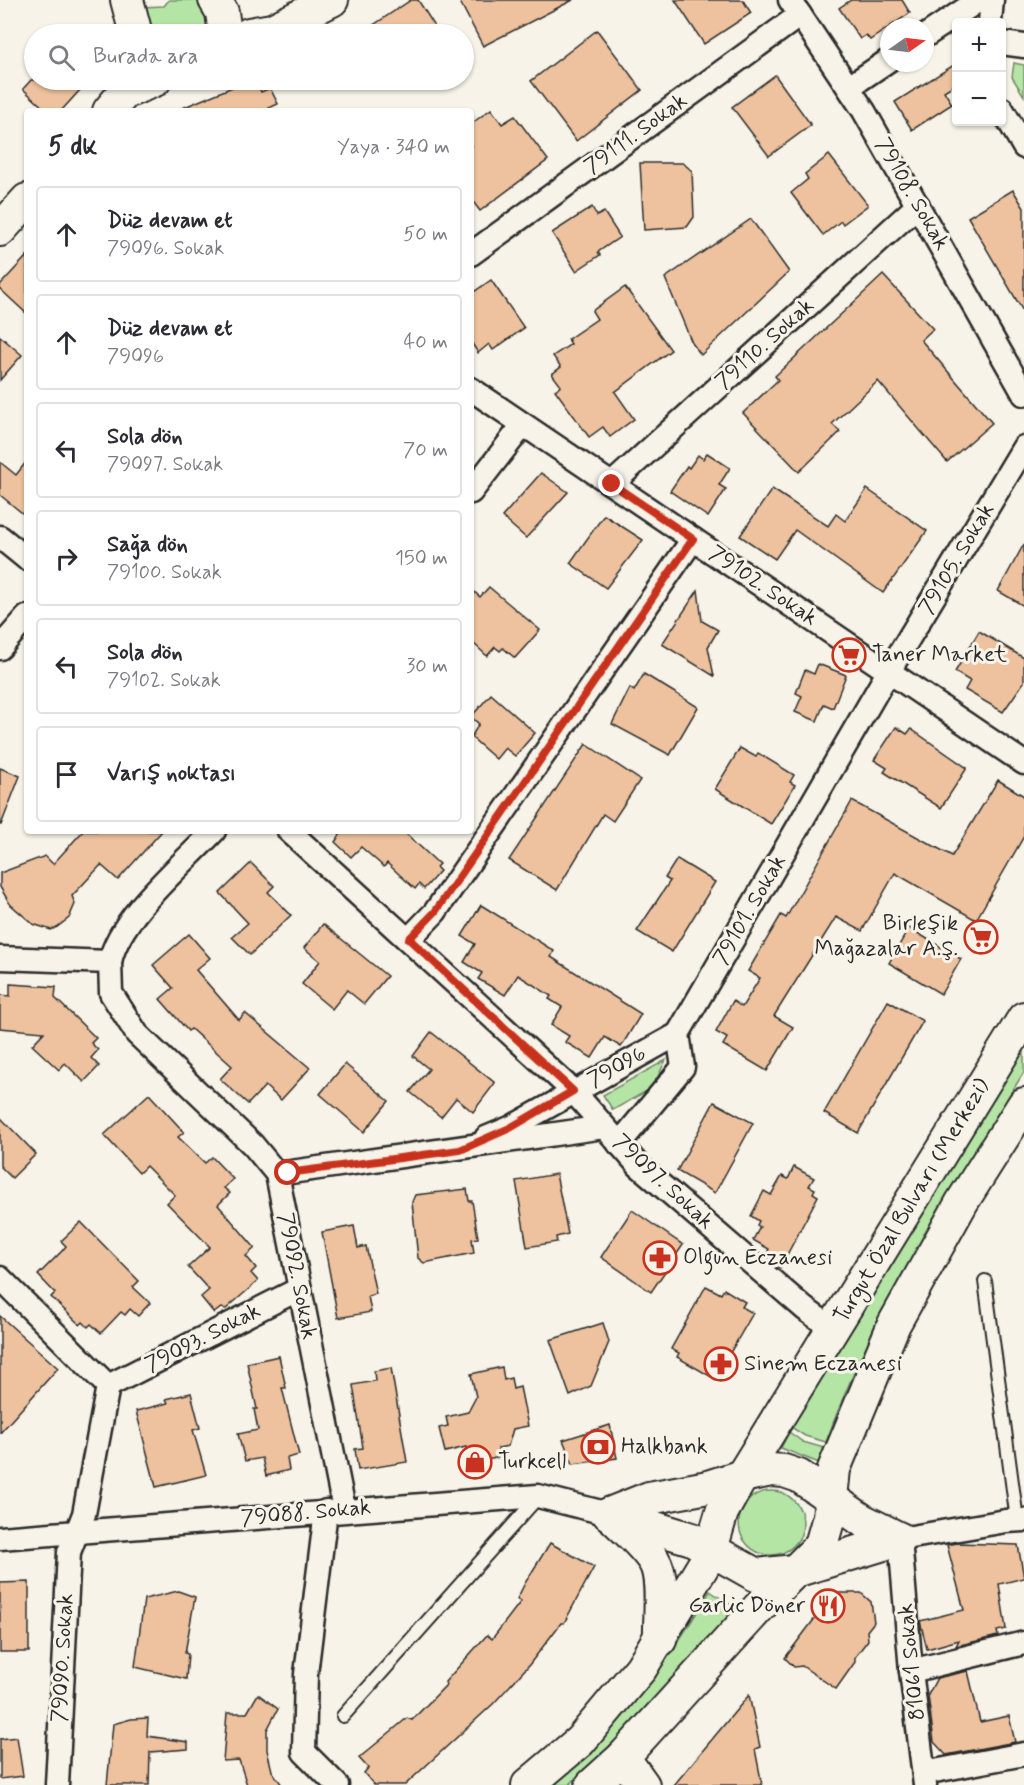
<!DOCTYPE html>
<html lang="tr">
<meta charset="utf-8">
<style>
body{margin:0;font-family:Mynerve,sans-serif;background:#f7f7f7;color:#2b2b33}
.controls{position:absolute;right:18px;top:18px;display:grid;overflow:hidden;border-radius:6px;box-shadow:0 2px 4px #0004}
.controls button{width:54px;height:54px;display:grid;place-items:center;padding:0;border:0;border-bottom:2px solid #e1e1e2;background:#fff;color:#2b2b33;font:30px sans-serif}
.compass{position:absolute;left:880px;top:18px;width:54px;height:54px;border-radius:50%;background:#fff;box-shadow:0 2px 4px #0004;rotate:76deg}
.stop{position:absolute;width:18px;height:18px;margin:-14px;border:4px solid #c8321e;border-radius:50%;background:#fff}
.stop.end{background:#c8321e;border-color:#fff;box-shadow:0 2px 6px #0008}
.list{margin:0;padding:0;list-style:none}
h2{display:flex;justify-content:space-between;align-items:center;height:78px;margin:0;padding:0 24px;font-size:26px}
h2 small{font-size:20px;font-weight:400;color:#7c7c81}
.list li{display:grid;grid-template-columns:39px 1fr auto;gap:18px;align-items:center;box-sizing:border-box;height:96px;margin:0 12px 12px;padding:0 12px;border:2px solid #e1e1e2;border-radius:6px}
.list b{display:block;font-size:22px;white-space:nowrap}
.list p{margin:0;font-size:20px;white-space:nowrap;color:#7c7c81}
.list em{font-size:20px;font-style:normal;color:#7c7c81}
.icon{flex:none;width:33px;height:33px;fill:none;stroke:currentColor;stroke-width:2;stroke-linecap:round;stroke-linejoin:round}
.map{position:relative;flex:none;width:1024px;height:1785px;overflow:hidden}
.search{position:absolute;background:#fff;box-shadow:0 2px 4px #0004;left:24px;top:24px;width:450px;height:66px;display:flex;align-items:center;gap:15px;box-sizing:border-box;padding:0 21px;border-radius:33px;color:#7c7c81;font-size:22px}
.panel{position:absolute;background:#fff;box-shadow:0 2px 4px #0004;left:24px;top:108px;width:450px;height:726px;border-radius:6px}
.map>svg:first-child{display:block}
.green{fill:#b5e5a5;stroke:#708868;stroke-width:1.5}
.building{fill:#eec29e;stroke:#2b2b2b;stroke-width:1.5}
.lines{fill:none;stroke-linecap:round;stroke-linejoin:round}
.lane-casing{stroke:#2b2b2b;stroke-width:16}
.street-casing{stroke:#2b2b2b;stroke-width:27}
.secondary-casing{stroke:#2b2b2b;stroke-width:36}
.lane{stroke:#f7f3e8;stroke-width:12}
.street{stroke:#f7f3e8;stroke-width:22}
.secondary{stroke:#f7f3e8;stroke-width:32}
.route{stroke:#c8321e;stroke-width:8}
.labels{text-anchor:middle;dominant-baseline:central;stroke-width:6;stroke-linejoin:round;paint-order:stroke}
.street-label{font-size:22px;fill:#2b2b2b;stroke:#f7f3e8}
.poi-label{font-size:22px;fill:#2b2b2b;stroke:#f7f3e8;text-anchor:start}
</style>
<div class="map">
<svg width="1024" height="1785" viewBox="0 0 1024 1785">
<rect width="100%" height="100%" fill="#f7f3e8"/>
<filter id="ink" filterUnits="userSpaceOnUse"><feTurbulence type="fractalNoise" baseFrequency=".0167" numOctaves="2"/><feDisplacementMap in="SourceGraphic" scale="12" xChannelSelector="R" yChannelSelector="G"/><feConvolveMatrix kernelMatrix="1 2 1 2 8 2 1 2 1" color-interpolation-filters="sRGB"/></filter>
<g filter="url(#ink)">
<g class="green">
<path d="M169 0H204L209 22 204 34H148L143 7 164 6Z"/>
<path d="M1014 63 1024 65V96L1012 77Z"/>
<path d="M1024 1049V1072C950 1192 874 1309 826 1442L805 1436 791 1427Z"/>
<path d="M666 1060 652 1088 613 1110 603 1095Z"/>
<path d="M789 1432 803 1442 824 1448 819 1463 781 1448Z"/>
<circle cx="771" cy="1523" r="32"/>
<path d="M710 1591 737 1609 630 1727 569 1785H553C623 1726 663 1669 710 1591Z"/>
</g>
<g class="building">
<path d="M411 0H418L434 25 430 28 435 34H360Z"/>
<path d="M459 0H573L483 46Z"/>
<path d="M675 0H743L751 13 704 44Z"/>
<path d="M851 0H902L910 13 870 40 866 35 860 39 839 8Z"/>
<path d="M597 30 642 90 576 141 531 81Z"/>
<path d="M957 63V83L944 91 952 104 912 130 895 102Z"/>
<path d="M775 75 811 125 769 156 732 107Z"/>
<path d="M31 80H67L80 90 61 111H47L23 89Z"/>
<path d="M249 80H256L261 92 270 88 278 104 269 108 270 111H175Z"/>
<path d="M491 109 502 124 515 116 548 160 480 211 471 199V124Z"/>
<path d="M829 155 868 205 843 224 841 221 823 235 791 193 808 179 805 174Z"/>
<path d="M640 163H683L692 171 694 217 687 227 644 230Z"/>
<path d="M1013 190 1024 208V313L968 217Z"/>
<path d="M592 207 597 216 604 212 620 237 598 252 600 255 576 271 552 233Z"/>
<path d="M751 219 789 272 701 355 692 343 665 278Z"/>
<path d="M27 256V314L0 289V285Z"/>
<path d="M883 275 933 329 921 340 992 423 947 462 878 381 832 424 840 432 799 472 743 413 778 380 775 376Z"/>
<path d="M491 280 524 328 493 350 489 344 478 353 471 342V294Z"/>
<path d="M625 287 671 350 615 392 634 419 610 437 603 427 589 437 555 390 561 386 552 374 561 367 553 356 571 344 568 339 597 319 592 311Z"/>
<path d="M0 336 22 355 0 380Z"/>
<path d="M707 453 730 468 719 485 726 489 708 517 670 491 687 466 689 468 698 455 703 459Z"/>
<path d="M27 461V517L0 495V462L16 475Z"/>
<path d="M541 473 568 492 526 538 502 517Z"/>
<path d="M772 489 828 526 836 514 845 521 867 489 927 531 883 593 795 530 775 559 740 536Z"/>
<path d="M604 515 643 540 606 588 570 563Z"/>
<path d="M1024 544V606L998 591Z"/>
<path d="M489 587 540 630 515 658 503 648 500 651 495 647 487 656 471 641V589L480 597Z"/>
<path d="M698 590 702 621 718 630 708 647 714 676 662 644Z"/>
<path d="M979 631 1024 658V682L1003 712 965 690 970 681 955 672Z"/>
<path d="M818 664 846 675 833 708 824 704 817 721 795 712 802 696 796 693 805 670 814 674Z"/>
<path d="M644 674 698 707 670 755 612 724 630 688 634 691Z"/>
<path d="M491 694 535 733 515 756 505 748 496 759 471 737 479 724 471 717Z"/>
<path d="M896 727 907 734 911 729 967 768 941 808 884 772 887 768 874 760Z"/>
<path d="M586 744 640 780 613 821 603 814 557 890 509 860Z"/>
<path d="M740 748 756 757 758 753 794 775 790 782 795 785 771 824 715 789Z"/>
<path d="M0 768 20 776 1 825H0Z"/>
<path d="M998 780 1024 796V836L976 920 895 873 862 931 836 917 774 1016 793 1027 767 1071 723 1045 727 1038 716 1032 733 1001 742 1007 760 978 748 971 781 915 786 918 852 801 952 856Z"/>
<path d="M83 831H162L118 880 101 865 72 896 75 904 69 918 57 927 51 930 33 924 10 904 0 887V873L45 856 53 864Z"/>
<path d="M343 831H403L439 864 436 867 440 871 424 889 419 884 415 889 387 863 384 867 361 847 351 857 335 842Z"/>
<path d="M677 859 715 882 672 952 637 931 670 881 665 878Z"/>
<path d="M251 863 274 886 268 892 291 915 250 955 232 937 248 923 220 893Z"/>
<path d="M481 905 554 951 551 957 641 1014 621 1047 605 1037 592 1058 565 1042 569 1036 551 1025 562 1007 549 999 551 996 518 975 505 995 478 979 482 973 464 962 475 944 462 936Z"/>
<path d="M323 924 387 976 364 1004 347 990 332 1009 302 984 320 961 304 948Z"/>
<path d="M909 928 961 959 941 994 889 963Z"/>
<path d="M189 934 210 958 196 970 239 1020 245 1013 310 1068 281 1100 265 1086 248 1104 220 1079 232 1066 191 1029 188 1031 160 999 173 988 153 965Z"/>
<path d="M10 984 56 987 55 998 96 1038 91 1043 98 1050 91 1058 99 1066 84 1082 65 1063 59 1070 32 1045 44 1032 0 1028V995L10 996Z"/>
<path d="M888 1001 923 1021 858 1133 824 1113Z"/>
<path d="M431 1032 495 1083 473 1112 456 1098 441 1117 410 1092 429 1069 413 1056Z"/>
<path d="M345 1064 389 1101 364 1132 320 1094Z"/>
<path d="M149 1094 184 1132 178 1137 205 1163 212 1157 233 1179 224 1188 230 1193 218 1205 255 1248 246 1256 256 1268 251 1273 258 1281 226 1309 221 1308 214 1313 201 1297 209 1290 188 1267 210 1247 167 1203 175 1195 146 1166 139 1173 104 1135Z"/>
<path d="M714 1102 753 1123 715 1193 677 1171Z"/>
<path d="M0 1117 36 1154 12 1178 0 1166Z"/>
<path d="M794 1167 814 1178 809 1186 815 1189 813 1193 818 1196 780 1268 765 1257 769 1249 753 1240 760 1227 757 1225 759 1221 751 1216 764 1191 771 1195 782 1176 788 1179Z"/>
<path d="M556 1174 568 1234 556 1237 557 1242 527 1247 516 1181Z"/>
<path d="M467 1189 469 1201H472L478 1238 472 1239 474 1253 424 1263 418 1258 412 1202 415 1195Z"/>
<path d="M632 1210 683 1245 651 1292 601 1257Z"/>
<path d="M81 1222 139 1281 133 1287 150 1303 138 1316 130 1309 125 1315 121 1312 101 1333 91 1324 88 1327 83 1322 80 1325 51 1297 55 1293 38 1275 62 1251 66 1246 61 1241Z"/>
<path d="M354 1226 358 1248 366 1246 376 1294 368 1296 371 1312 338 1318 322 1232Z"/>
<path d="M706 1286 721 1294 724 1289 745 1302 742 1307 753 1313 715 1379 677 1357 679 1353 671 1349Z"/>
<path d="M0 1316 58 1368 0 1433Z"/>
<path d="M603 1323 609 1342 591 1386 570 1396 550 1340Z"/>
<path d="M279 1356 286 1388H282L299 1455 287 1458 289 1470 266 1476 262 1458 245 1461 238 1434 258 1430 254 1409H257L247 1363Z"/>
<path d="M502 1367 504 1380 511 1378 513 1389 520 1387 528 1426 513 1429 508 1446 498 1448 500 1457 470 1464 466 1447 445 1452 439 1428 448 1426 446 1417 468 1412 476 1397 471 1374Z"/>
<path d="M391 1368 407 1462 358 1470 355 1449 363 1448 353 1385 375 1381 374 1371Z"/>
<path d="M191 1393 200 1428 193 1430 206 1475 156 1487 136 1411 168 1403 166 1399Z"/>
<path d="M610 1425 617 1458 573 1464 563 1440Z"/>
<path d="M550 1543 594 1567 564 1623H561L529 1665 493 1704 405 1785H374L364 1773 368 1768 359 1758 407 1718 412 1720 446 1685 445 1682 487 1635 492 1639 521 1601 517 1599 525 1583Z"/>
<path d="M957 1543 1018 1545 1024 1578 999 1584 1006 1629 997 1631 998 1636 956 1646 959 1640 927 1649 920 1621 964 1610 947 1545Z"/>
<path d="M29 1582V1652H0V1583Z"/>
<path d="M178 1591 195 1597 185 1653 188 1654 186 1679 135 1667 144 1599Z"/>
<path d="M834 1593H861L871 1602 874 1622 867 1631 868 1640 855 1657V1662L836 1689 802 1666 794 1667 785 1658Z"/>
<path d="M968 1671 980 1722 1009 1716 1015 1742 946 1755 934 1742 928 1695 937 1678Z"/>
<path d="M258 1694 278 1709 267 1730V1750L272 1771 282 1785H247L239 1760 223 1761 227 1713H247Z"/>
<path d="M749 1695 760 1747 755 1749 762 1785H674Z"/>
<path d="M148 1718 147 1736 188 1742V1749L150 1752 149 1785H107L113 1724 131 1719Z"/>
<path d="M17 1737 23 1776 0 1779V1739Z"/>
</g>
<g class="lines">
<g class="lane-casing">
<g id="lane">
<path d="M985 1281 1017 1520"/>
<path d="M343 1716 538 1497"/>
</g>
</g>
<g class="street-casing">
<g id="street">
<path d="M790 0 864 111 1024 394"/>
<path d="M990 22 992 0"/>
<path d="M925 36 979 0"/>
<path d="M1002 43 1024 46"/>
<path d="M849 87 889 60"/>
<path d="M1002 109 1024 147"/>
<path d="M471 254 800 15"/>
<path d="M471 389 1024 763"/>
<path d="M612 484 918 205"/>
<path d="M471 492 523 425"/>
<path d="M0 537 27 559"/>
<path d="M0 648 27 617"/>
<path d="M289 831 573 1091 639 1166 805 1309 833 1329"/>
<path d="M409 939 435 912 693 539"/>
<path d="M0 958 110 962C119 917 182 865 214 831"/>
<path d="M110 962 111 993 137 1034 253 1145 277 1174 344 1509"/>
<path d="M486 1138 510 1128 678 1034"/>
<path d="M619 1144 683 1067 678 1034 880 686 1024 447"/>
<path d="M277 1174 604 1127"/>
<path d="M0 1278 108 1386"/>
<path d="M108 1386 299 1289"/>
<path d="M326 1511 306 1674 304 1752 337 1785"/>
<path d="M0 1538 538 1496 609 1514"/>
<path d="M911 1671 1024 1643"/>
<path d="M924 1773 1024 1754"/>
<path d="M57 1785 69 1552 84 1514 108 1386"/>
<path d="M925 1785 911 1671 900 1539 1006 1521 1024 1520"/>
</g>
</g>
<g class="secondary-casing">
<g id="secondary">
<path d="M127 0 136 34"/>
<path d="M215 0 222 12 225 34"/>
<path d="M249 34 272 30 332 0"/>
<path d="M124 93 155 80"/>
<path d="M109 111 124 93 129 80"/>
<path d="M0 230 27 200"/>
<path d="M609 1514 649 1498 708 1487 742 1476 771 1470 784 1471 799 1476 862 1520 900 1539"/>
<path d="M609 1514 692 1539 756 1575 795 1571 900 1539"/>
<path d="M615 1519C628 1532 644 1545 654 1561 665 1579 659 1618 660 1640"/>
<path d="M623 1757 643 1785"/>
<path d="M528 1785 580 1741 641 1668 709 1556 722 1512 742 1476 1024 1018"/>
<path d="M592 1785 623 1757 762 1604 821 1545 829 1517 834 1469 894 1324 962 1202 1024 1104"/>
</g>
</g>
<use href="#lane" class="lane"/>
<use href="#street" class="street"/>
<use href="#secondary" class="secondary"/>
</g>
</g>
<g class="lines" filter="url(#ink)">
<path class="route" d="M288 1173 460 1150 510 1128 573 1091 409 939 435 912 693 539 612 484"/>
</g>
<defs>
<g id="supermarket-ring" transform="scale(1.725)"><circle r="9.5" fill="#f7f3e8" stroke="#c8321e" stroke-width="1.5"/><path d="M-6-5.5h2.5l.6 2H6L4.5 2H-2.5L-4.4-4H-6ZM-1.5 3.2a1.3 1.3 0 1 0 .1 0ZM3 3.2a1.3 1.3 0 1 0 .1 0Z" fill="#c8321e"/></g>
<g id="pharmacy-ring" transform="scale(1.725)"><circle r="9.5" fill="#f7f3e8" stroke="#c8321e" stroke-width="1.5"/><path d="M-2-6h4v4h4v4h-4v4h-4v-4h-4v-4h4Z" fill="#c8321e"/></g>
<g id="bank-ring" transform="scale(1.725)"><circle r="9.5" fill="#f7f3e8" stroke="#c8321e" stroke-width="1.5"/><path d="M-6-4H6V4H-6ZM0-2.3a2.3 2.3 0 1 0 0 4.6a2.3 2.3 0 1 0 0-4.6Z" fill="#c8321e"/></g>
<g id="shop-ring" transform="scale(1.725)"><circle r="9.5" fill="#f7f3e8" stroke="#c8321e" stroke-width="1.5"/><path d="M-5-2.5h2.3a2.7 3.5 0 0 1 5.4 0H5L5.5 6h-11ZM-1.5-2.5h3a1.5 2.3 0 0 0-3 0Z" fill="#c8321e"/></g>
<g id="restaurant-ring" transform="scale(1.725)"><circle r="9.5" fill="#f7f3e8" stroke="#c8321e" stroke-width="1.5"/><path d="M-5-6h1v4h1v-4h1v4h1v-4h1v5L-1.5 .5V6h-2V.5L-5-1ZM5-6V6H3V1.5H1.5Q1.5-4 5-6Z" fill="#c8321e"/></g>
</defs>
<g fill-rule="evenodd">
<use href="#supermarket-ring" x="849" y="655"/>
<use href="#supermarket-ring" x="981" y="937"/>
<use href="#pharmacy-ring" x="660" y="1258"/>
<use href="#pharmacy-ring" x="721" y="1364"/>
<use href="#bank-ring" x="598" y="1447"/>
<use href="#shop-ring" x="475" y="1462"/>
<use href="#restaurant-ring" x="828" y="1606"/>
</g>
<g class="labels">
<g class="street-label">
<text transform="translate(636 134) rotate(-36)">79111. Sokak</text>
<text transform="translate(912 194) rotate(60)">79108. Sokak</text>
<text transform="translate(765 344) rotate(-42)">79110. Sokak</text>
<text transform="translate(957 559) rotate(-59)">79105. Sokak</text>
<text transform="translate(763 586) rotate(34)">79102. Sokak</text>
<text transform="translate(750 910) rotate(-60)">79101. Sokak</text>
<text transform="translate(617 1067) rotate(-29)">79096</text>
<text transform="translate(663 1182) rotate(43)">79097. Sokak</text>
<text transform="translate(912 1201) rotate(-59)">Turgut Özal Bulvarı (Merkezi)</text>
<text transform="translate(297 1276) rotate(79)">79092. Sokak</text>
<text transform="translate(203 1338) rotate(-27)">79093. Sokak</text>
<text transform="translate(306 1513) rotate(-5)">79088. Sokak</text>
<text transform="translate(63 1658) rotate(-87)">79090. Sokak</text>
<text transform="translate(912 1662) rotate(-96)">81061 Sokak</text>
</g>
<g class="poi-label">
<text x="872" y="655">Taner Market</text>
<text x="958" y="924" text-anchor="end">Birleşik<tspan x="958" dy="25">Mağazalar A.Ş.</tspan></text>
<text x="683" y="1258">Olgun Eczanesi</text>
<text x="744" y="1364">Sinem Eczanesi</text>
<text x="621" y="1447">Halkbank</text>
<text x="498" y="1462">Turkcell</text>
<text x="805" y="1606" text-anchor="end">Garlic Döner</text>
</g>
</g>
</svg>
<div class="controls">
<button>+</button>
<button>−</button>
</div>
<svg class="compass" viewBox="-18 -18 36 36"><path d="M0-13l5 13h-10z" fill="#e53935"/><path d="M0 13l5-13h-10z" fill="#7c7c81"/></svg>
<div class="stop" style="left:288px;top:1173px"></div>
<div class="stop end" style="left:612px;top:484px"></div>
<div class="search"><svg class="icon" aria-label="search" viewBox="0 0 24 24"><circle cx="10" cy="10" r="6"/><path d="M15 15l6 6"/></svg>Burada ara</div>
<section class="panel">
<h2>5 dk<small>Yaya · 340 m</small></h2>
<ul class="list">
<li><svg class="icon" aria-label="ahead" viewBox="0 0 24 24"><path d="M12 20V5M6 11l6-6 6 6"/></svg><div><b>Düz devam et</b><p>79096. Sokak</p></div><em>50 m</em></li>
<li><svg class="icon" aria-label="ahead" viewBox="0 0 24 24"><path d="M12 20V5M6 11l6-6 6 6"/></svg><div><b>Düz devam et</b><p>79096</p></div><em>40 m</em></li>
<li><svg class="icon" aria-label="left" viewBox="0 0 24 24"><path d="M17 20v-9H6M10 6l-5 5 5 5"/></svg><div><b>Sola dön</b><p>79097. Sokak</p></div><em>70 m</em></li>
<li><svg class="icon" aria-label="right" viewBox="0 0 24 24"><path d="M7 20v-9h11M14 6l5 5-5 5"/></svg><div><b>Sağa dön</b><p>79100. Sokak</p></div><em>150 m</em></li>
<li><svg class="icon" aria-label="left" viewBox="0 0 24 24"><path d="M17 20v-9H6M10 6l-5 5 5 5"/></svg><div><b>Sola dön</b><p>79102. Sokak</p></div><em>30 m</em></li>
<li><svg class="icon" aria-label="arrive" viewBox="0 0 24 24"><path d="M6 21V4h12l-3 4 3 4H6"/></svg><div><b>Varış noktası</b></div></li>
</ul>
</section>
</div>
